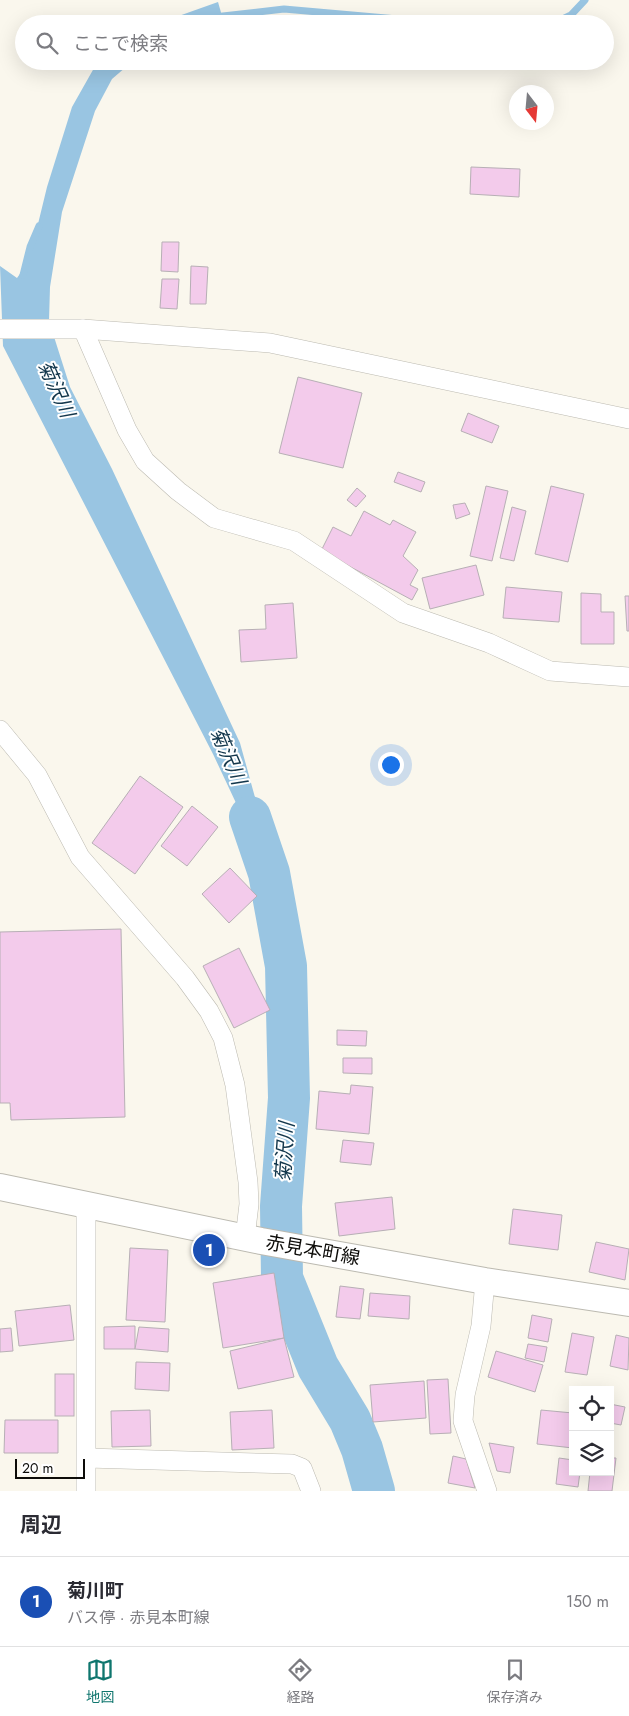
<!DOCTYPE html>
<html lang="ja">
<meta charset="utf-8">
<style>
body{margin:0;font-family:Jost,"Noto Sans JP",sans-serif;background:#f2f2f3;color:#2b2b33}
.controls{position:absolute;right:15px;bottom:15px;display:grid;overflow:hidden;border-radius:0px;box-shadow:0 5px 20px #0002}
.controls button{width:45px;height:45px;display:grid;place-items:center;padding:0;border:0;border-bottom:1px solid #e1e1e2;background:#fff;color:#2b2b33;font:25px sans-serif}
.compass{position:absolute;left:509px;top:85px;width:45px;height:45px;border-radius:50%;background:#fff;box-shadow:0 5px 20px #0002;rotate:164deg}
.scale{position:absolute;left:15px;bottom:12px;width:70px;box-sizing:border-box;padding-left:5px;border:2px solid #0d0c09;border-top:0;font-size:14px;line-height:18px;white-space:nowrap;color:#0d0c09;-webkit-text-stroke:4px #fff;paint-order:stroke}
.you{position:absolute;left:390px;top:764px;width:18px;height:18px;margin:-12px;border:4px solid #fff;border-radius:50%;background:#1a73e8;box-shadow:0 0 0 8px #1a73e833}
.badge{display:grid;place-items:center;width:32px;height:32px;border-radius:50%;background:#0f766e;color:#fff;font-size:16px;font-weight:700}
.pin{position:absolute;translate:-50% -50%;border:2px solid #fff;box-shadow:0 1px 5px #0006}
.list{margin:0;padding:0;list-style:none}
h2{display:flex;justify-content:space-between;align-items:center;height:65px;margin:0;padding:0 20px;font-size:21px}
h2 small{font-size:16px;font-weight:400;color:#7c7c81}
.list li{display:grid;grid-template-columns:32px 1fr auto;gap:15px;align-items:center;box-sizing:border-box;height:90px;padding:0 20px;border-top:1px solid #e1e1e2}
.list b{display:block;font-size:19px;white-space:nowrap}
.list p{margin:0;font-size:16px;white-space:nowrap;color:#7c7c81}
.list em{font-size:16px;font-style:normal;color:#7c7c81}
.icon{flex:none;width:28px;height:28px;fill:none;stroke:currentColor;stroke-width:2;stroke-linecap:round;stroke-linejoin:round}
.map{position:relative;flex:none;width:629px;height:1491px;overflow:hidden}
.search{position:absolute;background:#fff;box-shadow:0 5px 20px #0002;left:15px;right:15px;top:15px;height:55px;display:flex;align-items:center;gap:12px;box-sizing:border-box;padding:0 18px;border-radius:28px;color:#7c7c81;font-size:19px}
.sheet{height:155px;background:#fff}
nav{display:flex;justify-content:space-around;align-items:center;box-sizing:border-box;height:70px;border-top:1px solid #e1e1e2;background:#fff;font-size:14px;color:#7c7c81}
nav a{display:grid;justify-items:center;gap:2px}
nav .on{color:#0f766e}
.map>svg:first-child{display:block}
.water{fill:#99c5e2}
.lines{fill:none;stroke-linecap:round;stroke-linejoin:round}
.stream{stroke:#99c5e2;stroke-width:7}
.river{stroke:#99c5e2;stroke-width:42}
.building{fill:#f3cbeb;stroke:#b7afb5}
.minor-casing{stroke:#bcbab1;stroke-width:20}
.secondary-casing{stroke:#bcbab1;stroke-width:28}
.minor{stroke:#fff;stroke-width:19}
.secondary{stroke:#fff;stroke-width:26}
.labels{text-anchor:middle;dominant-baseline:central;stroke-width:4;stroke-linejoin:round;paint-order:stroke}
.street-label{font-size:19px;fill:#0d0c09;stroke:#fff}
.water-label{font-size:20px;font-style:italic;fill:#13374c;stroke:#fff}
</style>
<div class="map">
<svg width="629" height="1491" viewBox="0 0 629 1491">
<rect width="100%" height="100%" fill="#faf7ed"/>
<g class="water">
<path d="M218 2 224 23 157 24 159 23Z"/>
<path d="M133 61 112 79 95 111 62 212 50 287 49 321 70 387 112 469 240 743 261 819 269 873 213 754 3 346 0 266 17 278 29 261 47 187 72 107 98 61Z"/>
</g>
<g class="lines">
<g class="stream">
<path d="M214 17 284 9 454 24"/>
<path d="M552 24 571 15 585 0"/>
<path d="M23 275 30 247 39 226"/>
</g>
<path class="river" d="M250 817 269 873 286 966 289 1098 281 1206 282 1278 318 1367 350 1420 362 1449 374 1491"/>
</g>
<g class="building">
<path d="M471 167 520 169 519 197 470 194Z"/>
<path d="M162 242H179L178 272 161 271Z"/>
<path d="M191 266 208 267 206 304H190Z"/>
<path d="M162 279H179L177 309 160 308Z"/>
<path d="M298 377 362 393 343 468 279 453Z"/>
<path d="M468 413 499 426 492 443 461 431Z"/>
<path d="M398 472 425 482 421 492 394 482Z"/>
<path d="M486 486 508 491 492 561 470 556Z"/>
<path d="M551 486 584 494 568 562 535 554Z"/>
<path d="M357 488 366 496 356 507 347 500Z"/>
<path d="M465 503 470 514 456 519 453 505Z"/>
<path d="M512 507 526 511 514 561 500 558Z"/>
<path d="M364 511 390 525 393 520 416 532 403 556 418 570 410 585 418 589 412 600 321 551 333 527 351 536Z"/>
<path d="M476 565 484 595 430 609 422 578Z"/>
<path d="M506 587 562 592 559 622 503 618Z"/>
<path d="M581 593 601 594V612H614V644H581Z"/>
<path d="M625 596H629V631H627Z"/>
<path d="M293 603 297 658 241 662 239 630 266 629 265 605Z"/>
<path d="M140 776 183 807 135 874 92 843Z"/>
<path d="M192 806 218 827 187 866 161 846Z"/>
<path d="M230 868 257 896 229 923 202 894Z"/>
<path d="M121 929 125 1117 11 1120 10 1103H0V932Z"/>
<path d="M239 948 270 1010 234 1028 203 966Z"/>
<path d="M337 1030 367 1031 366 1046 337 1045Z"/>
<path d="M343 1058H372V1074L343 1073Z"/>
<path d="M351 1085 373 1087 369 1134 316 1129 319 1091 350 1094Z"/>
<path d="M343 1140 374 1143 371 1165 340 1162Z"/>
<path d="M392 1197 395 1229 339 1236 335 1203Z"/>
<path d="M513 1209 562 1215 558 1250 509 1244Z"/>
<path d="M596 1242 629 1249 625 1280 589 1272Z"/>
<path d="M130 1248 168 1250 165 1322 126 1320Z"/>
<path d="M274 1273 284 1338 223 1348 213 1283Z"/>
<path d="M340 1286 364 1289 360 1319 336 1317Z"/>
<path d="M370 1293 410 1296 409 1319 368 1316Z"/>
<path d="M70 1305 74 1340 19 1346 15 1311Z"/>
<path d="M532 1315 552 1319 548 1342 528 1338Z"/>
<path d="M135 1326V1349H104V1327Z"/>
<path d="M139 1327 169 1329 168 1352 135 1349Z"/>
<path d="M11 1328 13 1351 0 1352V1329Z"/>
<path d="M572 1333 594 1337 587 1375 565 1372Z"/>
<path d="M616 1335 629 1338 628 1370 610 1366Z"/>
<path d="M284 1338 294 1377 238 1389 230 1351Z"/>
<path d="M528 1344 547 1347 544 1362 525 1358Z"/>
<path d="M496 1351 543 1365 535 1392 488 1377Z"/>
<path d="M136 1362 170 1363 169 1391 135 1389Z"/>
<rect x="55" y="1374" width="19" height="42"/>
<path d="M448 1379 451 1433 430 1434 427 1380Z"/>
<path d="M424 1381 426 1418 373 1422 370 1385Z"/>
<path d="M610 1404 625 1407 621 1425 610 1423Z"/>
<path d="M150 1410 151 1446 112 1447 111 1411Z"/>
<path d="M272 1410 274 1448 232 1450 230 1412Z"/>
<path d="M541 1410 573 1413V1448L537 1444Z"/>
<path d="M5 1420H58V1453H4Z"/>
<path d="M489 1443 514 1447 510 1473 497 1471Z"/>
<path d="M453 1456 466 1459 475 1488 448 1483Z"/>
<path d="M559 1458 573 1460V1472H580L578 1487 556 1484Z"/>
<path d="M610 1458H616L612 1491H588L590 1472H610Z"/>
</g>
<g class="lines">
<g class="minor-casing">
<g id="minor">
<path d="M0 329H83L270 343 629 419"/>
<path d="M83 329 127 430 145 461 178 491 214 518 294 541 403 613 489 643 550 671 629 677"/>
<path d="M0 730 37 775 80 857 185 978 209 1011 223 1038 235 1085 248 1182 249 1204 245 1238"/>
<path d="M86 1204V1491"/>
<path d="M485 1281 481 1326 465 1395 463 1421 487 1491"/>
<path d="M87 1458 292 1464 302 1468 311 1491"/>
</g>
</g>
<g class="secondary-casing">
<path id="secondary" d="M0 1187 261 1241 485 1281 629 1303"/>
</g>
<use href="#minor" class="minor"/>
<use href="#secondary" class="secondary"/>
</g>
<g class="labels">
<g class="street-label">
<text transform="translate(313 1250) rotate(10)">赤見本町線</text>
</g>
<g class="water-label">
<text transform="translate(56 389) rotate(66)">菊沢川</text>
<text transform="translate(228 756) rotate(67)">菊沢川</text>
<text transform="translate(285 1152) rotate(-86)">菊沢川</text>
</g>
</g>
</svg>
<div class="controls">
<button><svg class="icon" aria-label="locate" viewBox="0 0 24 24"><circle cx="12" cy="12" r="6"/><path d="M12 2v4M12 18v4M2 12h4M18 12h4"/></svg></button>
<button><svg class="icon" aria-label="layers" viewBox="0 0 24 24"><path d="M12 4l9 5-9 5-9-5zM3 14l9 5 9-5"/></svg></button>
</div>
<svg class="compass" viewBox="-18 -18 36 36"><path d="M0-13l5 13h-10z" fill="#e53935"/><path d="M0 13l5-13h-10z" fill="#7c7c81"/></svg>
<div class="scale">20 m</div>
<div class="you"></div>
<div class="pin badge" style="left:209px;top:1250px;background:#1a4fb4">1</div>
<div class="search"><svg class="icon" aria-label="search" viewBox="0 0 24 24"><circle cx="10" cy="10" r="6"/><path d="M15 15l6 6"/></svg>ここで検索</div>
</div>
<section class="sheet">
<h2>周辺<small></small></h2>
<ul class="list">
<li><span class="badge" style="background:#1a4fb4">1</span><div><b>菊川町</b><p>バス停 · 赤見本町線</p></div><em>150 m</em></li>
</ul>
</section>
<nav>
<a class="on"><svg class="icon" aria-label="map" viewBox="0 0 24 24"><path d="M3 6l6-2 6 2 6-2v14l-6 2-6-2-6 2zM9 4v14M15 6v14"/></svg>地図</a>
<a><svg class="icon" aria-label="directions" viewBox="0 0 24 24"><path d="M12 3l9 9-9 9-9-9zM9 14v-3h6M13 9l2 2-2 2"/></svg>経路</a>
<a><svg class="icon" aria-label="saved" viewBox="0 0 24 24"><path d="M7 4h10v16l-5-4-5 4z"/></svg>保存済み</a>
</nav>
